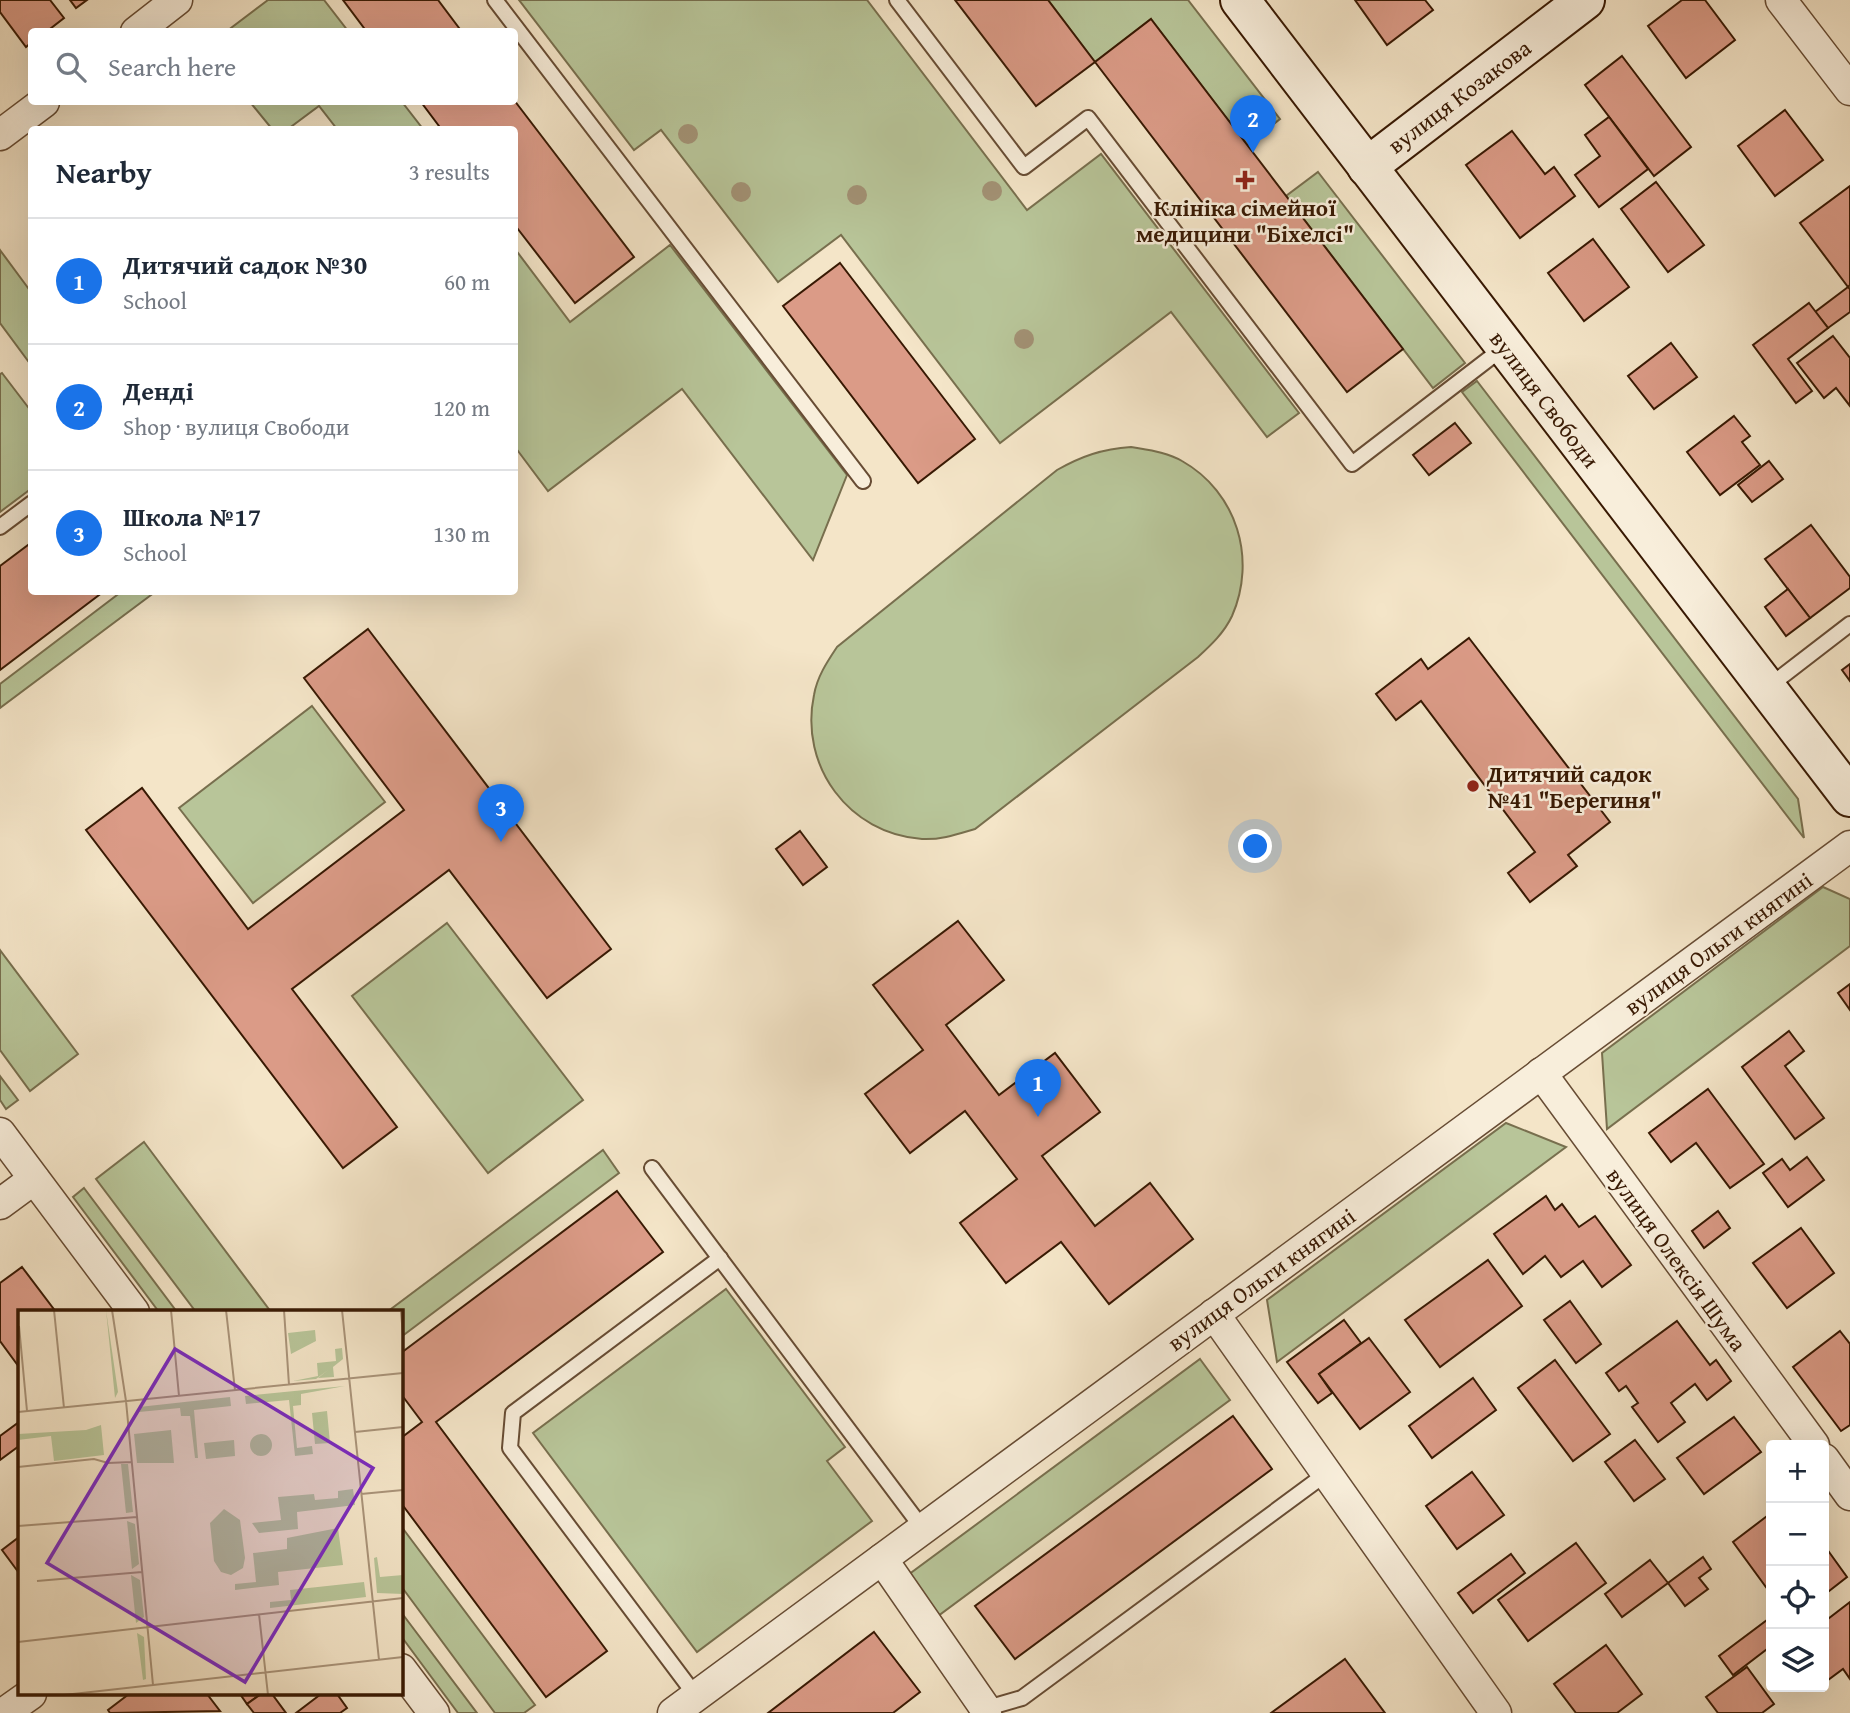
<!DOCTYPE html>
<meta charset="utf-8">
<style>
body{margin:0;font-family:"Gentium Book Plus",serif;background:#f6f6f7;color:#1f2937}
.controls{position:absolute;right:21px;bottom:21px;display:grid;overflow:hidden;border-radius:7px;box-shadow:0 7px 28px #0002}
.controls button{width:63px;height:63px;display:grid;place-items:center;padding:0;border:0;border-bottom:2px solid #e0e1e3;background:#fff;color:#1f2937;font:35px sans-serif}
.you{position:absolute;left:1256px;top:847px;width:24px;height:24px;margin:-18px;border:5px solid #fff;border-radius:50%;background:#1a73e8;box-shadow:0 0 0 10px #1a73e833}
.badge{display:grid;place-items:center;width:46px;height:46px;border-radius:50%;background:#1a73e8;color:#fff;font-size:23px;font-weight:700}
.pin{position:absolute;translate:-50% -58px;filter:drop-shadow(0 2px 4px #0008)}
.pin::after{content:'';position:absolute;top:37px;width:24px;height:21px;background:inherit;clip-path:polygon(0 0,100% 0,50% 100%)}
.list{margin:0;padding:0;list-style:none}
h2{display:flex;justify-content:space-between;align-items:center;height:91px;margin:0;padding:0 28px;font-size:30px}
h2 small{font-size:23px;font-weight:400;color:#747a83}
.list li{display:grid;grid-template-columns:46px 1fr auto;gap:21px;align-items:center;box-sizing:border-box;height:126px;padding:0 28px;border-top:2px solid #e0e1e3}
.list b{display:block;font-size:26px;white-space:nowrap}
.list p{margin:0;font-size:23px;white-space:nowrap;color:#747a83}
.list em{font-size:23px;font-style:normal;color:#747a83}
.icon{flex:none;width:38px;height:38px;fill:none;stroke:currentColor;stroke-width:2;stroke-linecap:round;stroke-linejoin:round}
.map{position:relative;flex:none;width:1850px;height:1713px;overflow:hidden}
.search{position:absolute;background:#fff;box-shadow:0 7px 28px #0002;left:28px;top:28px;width:490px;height:77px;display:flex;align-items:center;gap:18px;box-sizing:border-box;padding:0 24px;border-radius:7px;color:#747a83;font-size:26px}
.panel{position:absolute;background:#fff;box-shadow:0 7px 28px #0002;left:28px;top:126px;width:490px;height:469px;border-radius:7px}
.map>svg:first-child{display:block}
.green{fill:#b8c599;stroke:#786f4e;stroke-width:2}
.building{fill:#db9b87;stroke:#381903;stroke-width:2}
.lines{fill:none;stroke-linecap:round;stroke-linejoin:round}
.lane-casing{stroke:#674c34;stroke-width:18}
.street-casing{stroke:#674c34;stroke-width:33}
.secondary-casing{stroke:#381903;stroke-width:42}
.lane{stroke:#f8eedb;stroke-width:14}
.street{stroke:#f8eedb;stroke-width:30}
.secondary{stroke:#f8eedb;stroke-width:38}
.tree{fill:#a29174}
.poi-dot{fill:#8f2418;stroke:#f8eedb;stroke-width:2.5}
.labels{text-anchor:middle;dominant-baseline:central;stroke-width:5;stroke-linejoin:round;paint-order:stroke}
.street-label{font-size:23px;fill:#381903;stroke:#f8eedb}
.poi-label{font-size:23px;font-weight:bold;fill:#381903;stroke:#f8eedb}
.inset-road{fill:none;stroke:#a99379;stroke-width:2}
.view{fill:#7b2cbf;fill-opacity:0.15;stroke:#7b2cbf;stroke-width:3.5}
.inset-edge{fill:none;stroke:#381903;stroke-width:3.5}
</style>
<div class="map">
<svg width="1850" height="1713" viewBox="0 0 1850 1713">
<rect width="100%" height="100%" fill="#f4e5c8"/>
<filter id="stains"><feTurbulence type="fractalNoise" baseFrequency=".00286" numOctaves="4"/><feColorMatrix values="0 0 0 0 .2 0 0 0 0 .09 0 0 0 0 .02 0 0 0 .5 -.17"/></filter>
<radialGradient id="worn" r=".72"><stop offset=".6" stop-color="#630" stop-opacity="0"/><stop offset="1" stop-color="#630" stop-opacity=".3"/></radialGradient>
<g class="green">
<path d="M268 0H324L348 31H227Z"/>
<path d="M519 0H867L1027 210 1101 154 1299 413 1267 437 1171 312 1000 443 841 235 778 282 661 130 634 150Z"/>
<path d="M1048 0H1188L1280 119 1247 145 1151 19 1095 62Z"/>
<path d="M250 102H402L423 129H337L319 106 288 129H272Z"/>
<path d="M1318 172 1465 363 1433 388 1286 196Z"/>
<path d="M670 245 847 475 813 560 682 389 548 491 515 447V249L570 322Z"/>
<path d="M0 250 31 292V365L0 323Z"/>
<path d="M2 373 31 411 32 488 0 512V374Z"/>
<path d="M1477 381 1798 799 1804 838 1462 392Z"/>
<path d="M1131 447C1148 450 1167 452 1182 461 1237 492 1257 559 1232 616 1224 633 1211 645 1198 657L975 829C958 834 941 840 922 839 849 834 799 766 814 695 817 677 827 662 837 647L1057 470C1082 456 1102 449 1131 447Z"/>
<path d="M121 592H155L0 708V684Z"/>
<path d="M312 706 385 802 253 903 179 808Z"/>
<path d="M1823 887 1850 899V946L1607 1129 1602 1053Z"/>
<path d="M447 923 583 1100 488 1173 352 996Z"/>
<path d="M0 950 78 1054 30 1091 0 1050Z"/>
<path d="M0 1076 18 1100 6 1109 0 1100Z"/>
<path d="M1506 1123 1566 1147 1277 1362 1267 1300Z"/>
<path d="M144 1142 271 1312H196L96 1179Z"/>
<path d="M603 1150 619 1173 401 1337V1312H387Z"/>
<path d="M84 1188 177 1312H159L73 1197Z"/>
<path d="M726 1289 845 1447 827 1461 872 1521 697 1652 533 1433Z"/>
<path d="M1200 1359 1230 1400 938 1616 908 1575Z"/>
<path d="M401 1526 535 1705 524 1713H495L401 1586Z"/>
<path d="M401 1612 477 1713H458L401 1636Z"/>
</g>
<g class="building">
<path d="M0 0H50L64 18 46 32H32V42L26 47 0 12Z"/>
<path d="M70 0H87L76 8Z"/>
<path d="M343 0H438L462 32H367Z"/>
<path d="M955 0H1048L1095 62 1036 106Z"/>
<path d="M1355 0H1425L1433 10 1387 45Z"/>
<path d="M1682 0H1705L1735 40 1686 78 1648 26Z"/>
<path d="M1151 19 1403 349 1347 392 1095 62Z"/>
<path d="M1622 56 1691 147 1654 176 1585 85Z"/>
<path d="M514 100 634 257 575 303 514 224V130H442L421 102Z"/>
<path d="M1785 110 1823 160 1775 196 1738 146Z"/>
<path d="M1609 117 1648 169 1599 207 1575 175 1600 156 1585 135Z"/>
<path d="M1512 131 1545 174 1554 167 1575 196 1520 238 1466 165Z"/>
<path d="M1656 182 1704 245 1668 272 1621 209Z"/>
<path d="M1850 186V285L1848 287 1800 223Z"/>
<path d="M1593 239 1629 287 1584 321 1548 273Z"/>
<path d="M840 263 975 439 918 483 783 306Z"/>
<path d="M1848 287 1850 289V312L1828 328 1815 312Z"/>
<path d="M1809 303 1828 328 1788 359 1812 391 1796 403 1753 345Z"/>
<path d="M1833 336 1850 358V406L1836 388 1824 398 1797 363Z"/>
<path d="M1671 343 1697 377 1654 409 1628 376Z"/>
<path d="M1734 416 1750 436 1742 442 1760 465 1720 495 1687 452Z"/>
<path d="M1455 423 1471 443 1429 475 1413 455Z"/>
<path d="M1769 461 1783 479 1752 502 1738 485Z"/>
<path d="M1811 525 1850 577V588L1810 618 1765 559Z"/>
<path d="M32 542V592H103L0 670V566Z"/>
<path d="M1788 589 1810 618 1786 636 1765 607Z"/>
<path d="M368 629 611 949 547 998 449 870 292 989 397 1127 343 1168 86 830 142 788 248 929 404 810 304 678Z"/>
<path d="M1469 638 1610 822 1568 855 1577 866 1530 902 1508 873 1535 852 1421 701 1396 720 1376 694 1421 659 1428 669Z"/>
<path d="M1850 664V681L1842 670Z"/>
<path d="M800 831 827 867 803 885 776 849Z"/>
<path d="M958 921 1004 980 946 1025 999 1095 1055 1053 1100 1112 1042 1156 1095 1226 1150 1183 1193 1239 1109 1304 1061 1242 1006 1283 960 1223 1017 1179 965 1111 910 1153 865 1094 923 1050 873 985Z"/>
<path d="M1850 984V1010L1838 993Z"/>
<path d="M1789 1031 1804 1051 1785 1066 1824 1118 1795 1139 1742 1067Z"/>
<path d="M1708 1089 1764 1164 1730 1188 1696 1143 1671 1162 1649 1133Z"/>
<path d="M1807 1157 1824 1180 1788 1207 1763 1173 1782 1159 1790 1170Z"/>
<path d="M617 1191 663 1252 436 1422 607 1651 546 1697 401 1503V1438L422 1422 401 1394V1353Z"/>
<path d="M1546 1196 1555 1210 1562 1204 1579 1227 1595 1216 1631 1265 1602 1287 1583 1261 1561 1277 1545 1256 1523 1274 1494 1234Z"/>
<path d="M1718 1211 1730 1228 1704 1248 1692 1231Z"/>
<path d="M1801 1228 1834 1273 1787 1308 1753 1263Z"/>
<path d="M1488 1260 1522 1306 1440 1367 1405 1320Z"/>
<path d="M22 1267 56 1312H19V1367L0 1341V1283Z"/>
<path d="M1570 1301 1601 1344 1576 1363 1544 1320Z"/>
<path d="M1344 1320 1361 1343 1319 1374 1332 1393 1318 1403 1287 1362Z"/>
<path d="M1677 1321 1710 1365 1716 1360 1731 1381 1707 1400 1695 1384 1671 1403 1685 1422 1658 1442 1632 1407 1638 1403 1626 1386 1619 1391 1606 1373Z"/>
<path d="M1840 1331 1850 1344V1425L1841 1431 1793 1367Z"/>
<path d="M1369 1338 1410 1392 1360 1429 1319 1374Z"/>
<path d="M1555 1360 1610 1434 1573 1461 1518 1388Z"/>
<path d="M1473 1378 1496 1410 1432 1458 1409 1426Z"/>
<path d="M1233 1416 1272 1469 1015 1659 975 1606Z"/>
<path d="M1734 1417 1761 1452 1704 1494 1677 1458Z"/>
<path d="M19 1422V1446L0 1460V1436Z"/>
<path d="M1635 1440 1665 1479 1634 1501 1605 1462Z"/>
<path d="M1472 1472 1504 1515 1457 1549 1426 1506Z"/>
<path d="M1771 1513V1594L1733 1542Z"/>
<path d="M19 1537V1573L2 1550Z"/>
<path d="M1576 1543 1606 1583 1528 1641 1498 1600Z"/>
<path d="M1824 1545 1847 1577 1824 1595Z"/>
<path d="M1511 1554 1525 1573 1473 1613 1458 1593Z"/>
<path d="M1703 1557 1711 1569 1699 1578 1708 1589 1685 1606 1668 1583Z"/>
<path d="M1650 1560 1668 1583 1622 1617 1605 1594Z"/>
<path d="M1850 1602V1679L1843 1669 1824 1683V1622Z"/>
<path d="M1771 1617V1646L1733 1675 1719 1656Z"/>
<path d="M874 1632 920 1692 893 1713H768Z"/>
<path d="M1606 1645 1642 1694 1617 1713H1576L1554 1684Z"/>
<path d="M1345 1659 1385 1713H1271Z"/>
<path d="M1747 1667 1774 1704 1762 1713H1718L1706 1697Z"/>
<path d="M129 1694H207L220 1711 110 1713 108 1710Z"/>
<path d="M240 1694H261L247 1704Z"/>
<path d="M261 1694H272L286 1713H254L247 1704Z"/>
<path d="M321 1694H337L347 1708 340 1713H296Z"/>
</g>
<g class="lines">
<g class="lane-casing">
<g id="lane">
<path d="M495 0 863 481"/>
<path d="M897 0 1024 167 1088 118 1352 464 1503 348"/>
<path d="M0 527 32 503"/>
<path d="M1768 687 1850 624"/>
<path d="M652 1168 923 1529"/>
<path d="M696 1696 510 1448 513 1413 720 1258"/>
<path d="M984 1709 1022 1698 1327 1473"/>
</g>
</g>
<g class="street-casing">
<g id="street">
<path d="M1781 0 1850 90"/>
<path d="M136 32 177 0"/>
<path d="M0 135 44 102"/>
<path d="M1541 1073 1814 1445"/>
<path d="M0 1133 134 1312"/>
<path d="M0 1204 34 1179"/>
<path d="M1214 1314 1496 1713"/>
<path d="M1824 1459 1850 1495"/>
<path d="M882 1559 985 1708 986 1713"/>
<path d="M401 1669 434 1713"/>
<path d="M4 1713 31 1694"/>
<path d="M673 1713 1850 846"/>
</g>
</g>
<g class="secondary-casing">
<g id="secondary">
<path d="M1240 0 1850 797"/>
<path d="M1367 167 1585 0"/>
</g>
</g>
<use href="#lane" class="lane"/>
<use href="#street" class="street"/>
<use href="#secondary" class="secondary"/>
</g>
<g class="tree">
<circle cx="688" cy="134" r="10"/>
<circle cx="992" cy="191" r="10"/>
<circle cx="741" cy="192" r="10"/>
<circle cx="857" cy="195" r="10"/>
<circle cx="1024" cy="339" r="10"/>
</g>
<g class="poi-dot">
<path d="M1241.5 169.5h7v7h7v7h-7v7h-7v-7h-7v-7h7z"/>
<circle cx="1473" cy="786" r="7"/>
</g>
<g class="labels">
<g class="street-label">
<text transform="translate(1459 96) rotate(-37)">вулиця Козакова</text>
<text transform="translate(1545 399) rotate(53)">вулиця Свободи</text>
<text transform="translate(1718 943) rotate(-36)">вулиця Ольги княгині</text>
<text transform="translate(1677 1259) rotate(54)">вулиця Олексія Шума</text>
<text transform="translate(1261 1279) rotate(-36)">вулиця Ольги княгині</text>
</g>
<g class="poi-label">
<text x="1245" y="207">Клініка сімейної<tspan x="1245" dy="26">медицини "Біхелсі"</tspan></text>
<text x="1487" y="773" text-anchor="start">Дитячий садок<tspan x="1487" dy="26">№41 "Берегиня"</tspan></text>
</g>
</g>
<g transform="translate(18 1310)">
<rect width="385" height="385" fill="#f4e5c8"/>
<path d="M88 0 100 82 97 88ZM297 20 298 31 273 44 270 23ZM324 38 325 49 315 57 316 67 300 68 310 60 298 69 275 71 300 66 299 53 318 51 317 39ZM327 76 283 84V95L275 96 279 138 294 136 295 144 277 146 271 90 228 94 227 86ZM212 87 213 96 176 100 180 148H177L172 106H163L162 98 121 102V97ZM309 101 312 133 297 134 294 103ZM83 115 86 145 36 151 33 126 0 130V124L68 120ZM153 120 156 153H119L116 124ZM232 135a11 11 0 1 1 22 0a11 11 0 1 1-22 0ZM216 130 217 146 188 149 186 133ZM103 154H110L115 202 108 203ZM335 179 337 195 279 202 280 219 241 223 234 213 263 210 260 187 296 184 297 190 320 188V181ZM206 199 222 210 227 248 225 258 213 265 203 262 196 251 192 213ZM109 211 117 214 121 254 114 259ZM320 218 325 255 260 262 261 275 217 280V274L238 272 235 243 269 239V228ZM359 247 362 267 385 265V284L359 283 356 248ZM113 265 122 270 126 307 118 313ZM346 272 348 287 252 298V292L273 290 272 280ZM119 323 126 327 128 369 125 370Z" fill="#b8c599"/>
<path class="inset-road" d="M36 0 46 98M94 0 108 91 135 375M153 0 161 86M208 0 217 80M266 0 271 75M324 0 361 350M383 2 385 25M1 16 9 101M0 102 385 63M337 122 385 117M0 157 76 149 90 153 114 152M343 184 385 180M0 216 119 207M19 271 124 262M241 304 250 385M0 332 385 288M46 385 385 347"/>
<path class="view" d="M157 39 355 158 227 372 29 253Z"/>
<rect width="385" height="385" class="inset-edge"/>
</g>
<rect width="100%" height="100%" filter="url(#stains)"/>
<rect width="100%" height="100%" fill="url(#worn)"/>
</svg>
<div class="controls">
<button>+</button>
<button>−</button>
<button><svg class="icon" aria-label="locate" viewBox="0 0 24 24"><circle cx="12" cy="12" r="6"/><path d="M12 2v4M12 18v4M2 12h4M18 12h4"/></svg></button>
<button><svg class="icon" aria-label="layers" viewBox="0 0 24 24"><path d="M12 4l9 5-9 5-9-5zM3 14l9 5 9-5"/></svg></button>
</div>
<div class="you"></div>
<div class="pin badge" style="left:1038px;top:1117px">1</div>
<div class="pin badge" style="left:1253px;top:153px">2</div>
<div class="pin badge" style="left:501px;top:842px">3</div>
<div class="search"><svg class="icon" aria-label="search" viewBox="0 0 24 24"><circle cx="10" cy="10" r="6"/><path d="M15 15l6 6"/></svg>Search here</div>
<section class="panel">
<h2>Nearby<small>3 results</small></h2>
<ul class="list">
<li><span class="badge">1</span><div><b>Дитячий садок №30</b><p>School</p></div><em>60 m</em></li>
<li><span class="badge">2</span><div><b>Денді</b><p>Shop · вулиця Свободи</p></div><em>120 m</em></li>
<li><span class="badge">3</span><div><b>Школа №17</b><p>School</p></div><em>130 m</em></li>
</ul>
</section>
</div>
